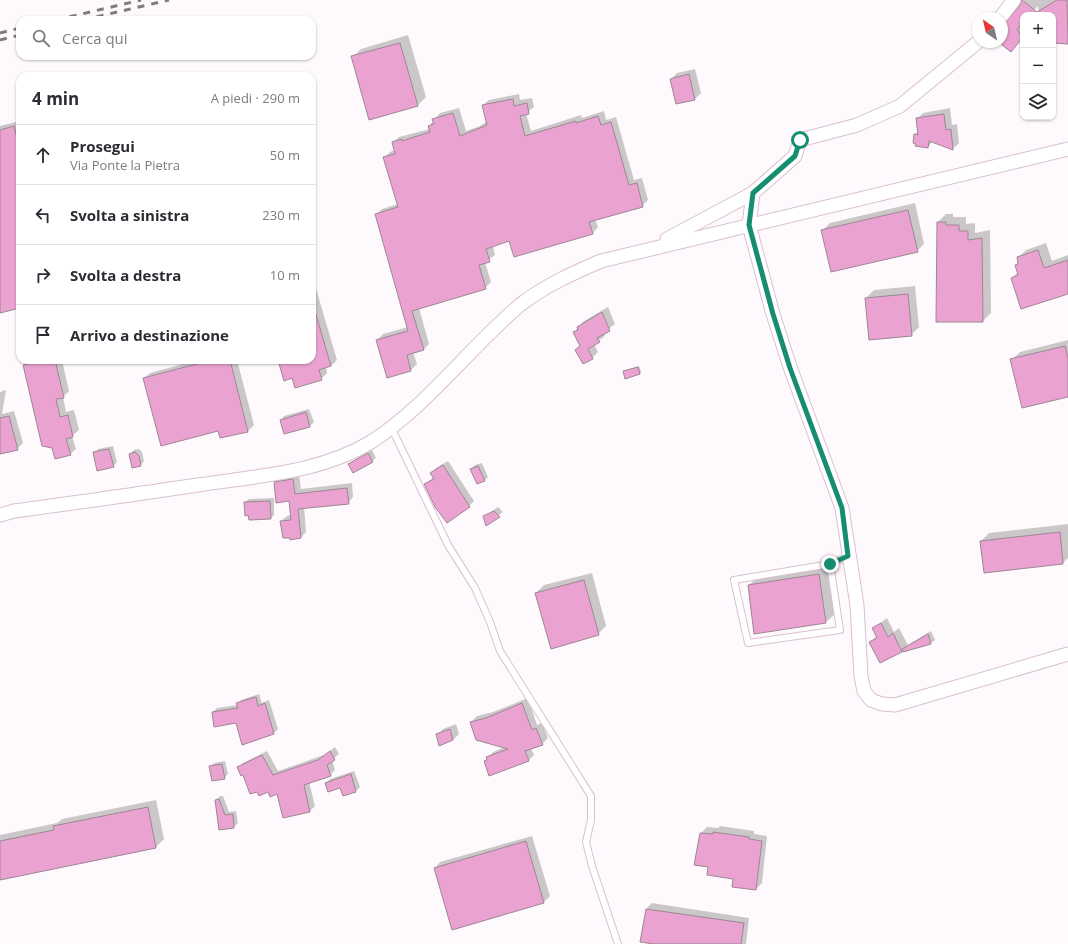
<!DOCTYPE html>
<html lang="it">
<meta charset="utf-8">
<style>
body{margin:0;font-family:"Open Sans",sans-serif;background:#f2f2f3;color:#2b2b33}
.controls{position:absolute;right:12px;top:12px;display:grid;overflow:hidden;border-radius:8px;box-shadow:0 1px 3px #0004}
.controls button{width:36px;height:36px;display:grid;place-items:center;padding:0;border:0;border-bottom:1px solid #e1e1e2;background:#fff;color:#2b2b33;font:20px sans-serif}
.compass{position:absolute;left:972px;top:12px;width:36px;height:36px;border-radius:50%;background:#fff;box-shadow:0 1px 3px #0004;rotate:326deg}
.stop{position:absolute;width:12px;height:12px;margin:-9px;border:3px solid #168d70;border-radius:50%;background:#fff}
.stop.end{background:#168d70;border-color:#fff;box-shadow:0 1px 4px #0008}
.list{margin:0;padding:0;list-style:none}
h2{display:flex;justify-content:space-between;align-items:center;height:52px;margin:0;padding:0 16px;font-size:17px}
h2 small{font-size:13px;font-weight:400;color:#7c7c81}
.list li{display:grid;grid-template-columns:26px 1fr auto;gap:12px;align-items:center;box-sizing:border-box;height:60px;padding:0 16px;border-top:1px solid #e1e1e2}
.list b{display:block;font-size:15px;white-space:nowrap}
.list p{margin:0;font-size:13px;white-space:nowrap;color:#7c7c81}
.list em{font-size:13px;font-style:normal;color:#7c7c81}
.icon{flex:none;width:22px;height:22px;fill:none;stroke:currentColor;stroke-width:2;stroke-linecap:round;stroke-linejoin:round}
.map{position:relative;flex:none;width:1068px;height:944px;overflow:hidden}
.search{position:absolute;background:#fff;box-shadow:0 1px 3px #0004;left:16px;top:16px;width:300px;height:44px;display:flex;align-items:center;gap:10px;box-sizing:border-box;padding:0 14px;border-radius:12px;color:#7c7c81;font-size:15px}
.panel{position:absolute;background:#fff;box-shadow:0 1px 3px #0004;left:16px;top:72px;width:300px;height:292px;border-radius:12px}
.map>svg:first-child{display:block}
.shadow{fill:#0003}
.building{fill:#eaa3d1;stroke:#9d8694}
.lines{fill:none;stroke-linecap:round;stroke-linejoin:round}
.lane-casing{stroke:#d9c0cf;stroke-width:8}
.street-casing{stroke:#d9c0cf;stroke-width:15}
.lane{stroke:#fff;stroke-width:6}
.street{stroke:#fff;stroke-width:13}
.rail{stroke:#827a7f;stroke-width:3;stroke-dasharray:7 7;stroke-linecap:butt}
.route{stroke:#168d70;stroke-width:5}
</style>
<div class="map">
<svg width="1068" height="944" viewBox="0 0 1068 944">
<rect width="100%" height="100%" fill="#fef9fc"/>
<g class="shadow">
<path d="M1024 0H1068V43H1056L1053 46V15H1039L1038 6 1030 15H1023L1021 25 1023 36 1011 50 1000 42H1002V29Z"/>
<path d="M408 35 426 97 418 105 353 57 361 49Z"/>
<path d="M695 69 701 93 695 99 671 79 677 73Z"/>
<path d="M519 94 520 100 532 98 534 107 526 113 531 131 581 115 582 118 604 111 606 120 616 117 634 180 642 178 648 200 642 206 595 219 598 227 593 233 510 240 493 246 495 255 485 262 491 282 485 288 419 308 429 344 423 350 413 352 417 364 411 370 377 340 383 334 408 327 376 215 382 209 398 204 384 158 390 152 395 150 393 142 399 137 430 129 429 126 440 113 459 108 466 131 480 126 487 121 483 105 489 100Z"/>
<path d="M950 108 952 125 957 124 959 143 953 149 933 141 928 147 914 135 918 131 917 119 923 113Z"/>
<path d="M20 121V307L0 312V126Z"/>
<path d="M915 203 924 244 917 251 823 230 830 223Z"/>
<path d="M946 214H953V217H966V224L975 223V233L990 230 991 313 983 321 938 222Z"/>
<path d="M1046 243 1052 261 1068 255V293L1012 278 1018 272 1016 265 1019 262 1018 258 1026 250Z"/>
<path d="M312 275 337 360 331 366 326 367 327 373 321 379 293 377 279 360H312Z"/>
<path d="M915 286 919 327 911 335 866 298 874 290Z"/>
<path d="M608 307 615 324 604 333 605 336 594 344 598 352 592 358 576 350 581 345 574 333 578 327 584 321Z"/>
<path d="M20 327V343H19L16 331Z"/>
<path d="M1068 340V396L1012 360 1020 352Z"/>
<path d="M29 360H62L69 391 63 397 66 412 74 410 79 430 72 436 76 449 70 454 24 365Z"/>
<path d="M198 360H237L254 425 248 431 221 437 219 430 144 379 150 373Z"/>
<path d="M639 366 641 372 640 374 624 371Z"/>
<path d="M6 390 2 414 14 411 23 443 17 449 0 453V392Z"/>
<path d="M309 409 314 422 310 426 285 433 281 420 284 416Z"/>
<path d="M113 446 117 462 113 466 94 453 98 449Z"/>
<path d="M139 449 142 452 144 461 141 465 130 454 134 450Z"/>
<path d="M372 450 376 458 372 461 349 464Z"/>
<path d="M448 461 474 501 469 506 425 484 434 477 432 473 436 468Z"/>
<path d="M482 463 488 477 485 480 471 469 475 465Z"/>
<path d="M299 474 301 489 352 483 353 497 348 503 304 507 306 532 301 537H284L281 521 287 516 292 515 290 500 275 483 280 477Z"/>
<path d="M274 498V515L271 518 245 502 249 499Z"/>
<path d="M498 507 503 512 487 524 484 517Z"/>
<path d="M1068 524V558L1063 563 984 571 981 541 989 533Z"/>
<path d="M827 566 834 615 826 622 749 585 757 577Z"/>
<path d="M592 573 606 626 598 634 536 593 544 585Z"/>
<path d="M887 618 894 632 899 628 908 645 931 631 935 640 931 643 903 649 880 662 870 642 877 636 874 628Z"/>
<path d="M259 694 262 703 269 700 278 729 274 733 243 744 237 722 213 712 217 708 238 705 241 700Z"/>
<path d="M528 698 537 725 542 723 548 738 542 744 531 748 534 755 528 761 485 762 493 752 505 747 471 722 477 716 493 712Z"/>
<path d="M456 724 459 734 453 740 437 735 443 729Z"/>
<path d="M335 747 339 754 332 760 335 770 330 775 309 782 315 806 310 811 278 793 269 791 243 773 238 768 243 763 267 751 278 771 324 755Z"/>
<path d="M225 761 228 774 224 778 210 767 214 763Z"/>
<path d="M354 771 360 787 356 791 344 795 341 787 326 783 330 779Z"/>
<path d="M220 796H223L229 812 236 811 238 823 234 827 220 829 216 800Z"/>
<path d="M156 800 164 839 156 847 0 879V835L57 823 62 819Z"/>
<path d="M720 826 754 831V834L767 836 762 883 756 889 709 866 695 864 701 833 707 827 718 828Z"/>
<path d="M532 836 550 896 544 902 452 929 435 868 440 862Z"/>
<path d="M652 903 749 918 746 944H661L646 909Z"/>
</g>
<g class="building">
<path d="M1022 0 1037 12 1057 0H1067L1068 44 1053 43V15H1023V22L1017 30 1023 37 1011 52 1002 45V27L1020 5Z"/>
<path d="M400 43 418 106 369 120 351 56Z"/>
<path d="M689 74 695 100 676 104 670 79Z"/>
<path d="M513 99 514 106 527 103 529 114 520 116 525 136 576 121V123L598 116 601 125 611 122 629 185 637 183 643 207 589 222 593 234 514 257 509 241 486 249 490 262 479 265 486 289 412 311 424 350 407 355 411 371 387 378 376 340 408 331 375 214 398 207 383 157 395 154 392 142 402 139V141L430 132 428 126 434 124 432 119 453 113 460 136 487 125 482 105Z"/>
<path d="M944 114 946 130 951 129 953 150 929 141 928 148 915 146 916 144 913 143 914 134 918 135 916 118Z"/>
<path d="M14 126 20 150V308L0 313V130Z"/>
<path d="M908 210 918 252 831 272 821 230Z"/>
<path d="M937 222H946V225H959V231H968V240L982 238 983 322H936Z"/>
<path d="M1038 250 1044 268 1068 260V294L1021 309 1011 278 1018 275 1015 265 1018 264 1017 257Z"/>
<path d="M908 294 912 336 869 340 865 298Z"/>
<path d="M312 308H314L331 366 319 370 322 380 295 388 292 378 284 381 278 360H312Z"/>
<path d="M602 312 610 331 597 338 600 342 588 349 593 359 583 364 575 350 580 346 573 332 578 330 577 327Z"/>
<path d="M1065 346 1068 358V397L1022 408 1010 359Z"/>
<path d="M43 360H55L64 398 56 399 60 417 68 415 73 437 66 439 71 455 55 459 52 448 42 446 23 365Z"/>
<path d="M212 360H230L248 432 220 438 218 431 161 446 143 378Z"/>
<path d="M638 367 640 374 625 379 623 371Z"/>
<path d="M306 412 310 427 284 434 280 420Z"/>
<path d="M9 416 18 450 0 454V418Z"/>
<path d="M109 449 114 467 97 471 93 452Z"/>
<path d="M135 452 139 456 141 466 132 468 129 454Z"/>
<path d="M368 453 373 462 353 473 348 464Z"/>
<path d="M443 465 470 507 447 523 435 507 424 484 434 479 430 473Z"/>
<path d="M478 466 485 481 477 484 470 469Z"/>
<path d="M293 479 295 494 347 488 349 504 298 509 301 538 290 540V538H283L280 521 291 520 289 501 276 503 274 482Z"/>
<path d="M270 501 271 519 249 520 248 515 245 516 244 502Z"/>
<path d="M494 511 500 517 486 526 483 516Z"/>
<path d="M1060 532 1063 564 984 573 980 541Z"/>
<path d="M819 574 826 623 754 634 748 585Z"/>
<path d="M584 580 599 635 551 649 535 593Z"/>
<path d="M881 623 888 637 893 633 902 652 880 663 869 642 877 638 872 628Z"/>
<path d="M928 634 931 644 903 652 902 649Z"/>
<path d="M256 697 258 706 265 703 274 734 242 745 236 723 214 727 212 712 238 708 236 703Z"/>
<path d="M522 703 532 730 536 728 543 745 525 751 529 761 489 776 484 761 487 760 486 757 508 749 476 740 470 722 486 718Z"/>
<path d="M450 729 453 740 439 746 436 734Z"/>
<path d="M330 751 335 760 327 765 331 776 304 785 310 812 283 818 277 794 270 797 268 792 259 796 257 792 250 794 243 775 241 776 237 767 262 755 273 775 318 760Z"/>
<path d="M222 764 225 779 212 781 209 766Z"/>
<path d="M351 774 356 792 343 796 340 788 328 792 325 783Z"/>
<path d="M219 799 225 815 233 814 234 828 219 830 215 800Z"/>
<path d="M148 807 156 848 0 880V841L54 830 53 826Z"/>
<path d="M713 832 749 837V839L762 841 756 890 732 887 733 879 707 875 708 867 694 865 700 833 713 834Z"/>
<path d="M526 841 544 903 452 930 434 868Z"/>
<path d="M646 909 744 923 741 944H654L640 942Z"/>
</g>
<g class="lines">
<g class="lane-casing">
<g id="lane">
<path d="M391 427 448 545 475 588 490 622 500 651 591 796V820L586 842 592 866 618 944"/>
<path d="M830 564 840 630 748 643 734 580 830 564 848 556"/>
</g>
</g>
<g class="street-casing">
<g id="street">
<path d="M1000 18 1014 0"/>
<path d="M753 193 749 225 773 314 790 367 842 508 857 605 861 676 864 691 871 700 882 704 895 705 1068 654"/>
<path d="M667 239 753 193 795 156 800 140 857 125 900 106 978 42"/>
<path d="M0 515 14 511C76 503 137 494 198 485 256 476 320 473 371 442 427 406 469 348 520 305 544 286 573 273 601 261L1068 149"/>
</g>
</g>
<use href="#lane" class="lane"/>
<use href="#street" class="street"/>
<g class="rail">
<path d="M56 20 141 0"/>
<path d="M83 20 169 0"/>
<path d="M0 33 20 28"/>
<path d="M0 40 20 35"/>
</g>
</g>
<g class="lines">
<path class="route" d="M800 140 795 156 753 193 749 225 773 314 790 368 842 508 848 556 830 564"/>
</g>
</svg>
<div class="controls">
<button>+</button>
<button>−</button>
<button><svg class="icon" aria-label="layers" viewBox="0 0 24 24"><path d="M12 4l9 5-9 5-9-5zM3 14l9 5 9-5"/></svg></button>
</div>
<svg class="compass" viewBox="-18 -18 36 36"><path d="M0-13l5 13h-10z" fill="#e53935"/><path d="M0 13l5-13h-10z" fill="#7c7c81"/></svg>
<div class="stop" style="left:800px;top:140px"></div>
<div class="stop end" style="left:830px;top:564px"></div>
<div class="search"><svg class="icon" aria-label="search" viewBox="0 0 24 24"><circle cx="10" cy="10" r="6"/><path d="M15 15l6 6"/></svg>Cerca qui</div>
<section class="panel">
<h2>4 min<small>A piedi · 290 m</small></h2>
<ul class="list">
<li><svg class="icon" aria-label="ahead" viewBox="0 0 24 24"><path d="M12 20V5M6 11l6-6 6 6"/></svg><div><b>Prosegui</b><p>Via Ponte la Pietra</p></div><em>50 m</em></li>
<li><svg class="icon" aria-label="left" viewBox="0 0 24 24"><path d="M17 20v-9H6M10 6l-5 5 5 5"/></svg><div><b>Svolta a sinistra</b></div><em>230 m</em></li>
<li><svg class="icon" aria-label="right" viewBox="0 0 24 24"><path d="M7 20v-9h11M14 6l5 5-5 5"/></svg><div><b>Svolta a destra</b></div><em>10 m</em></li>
<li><svg class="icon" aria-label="arrive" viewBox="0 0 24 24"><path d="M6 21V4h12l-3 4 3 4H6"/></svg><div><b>Arrivo a destinazione</b></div></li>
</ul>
</section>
</div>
